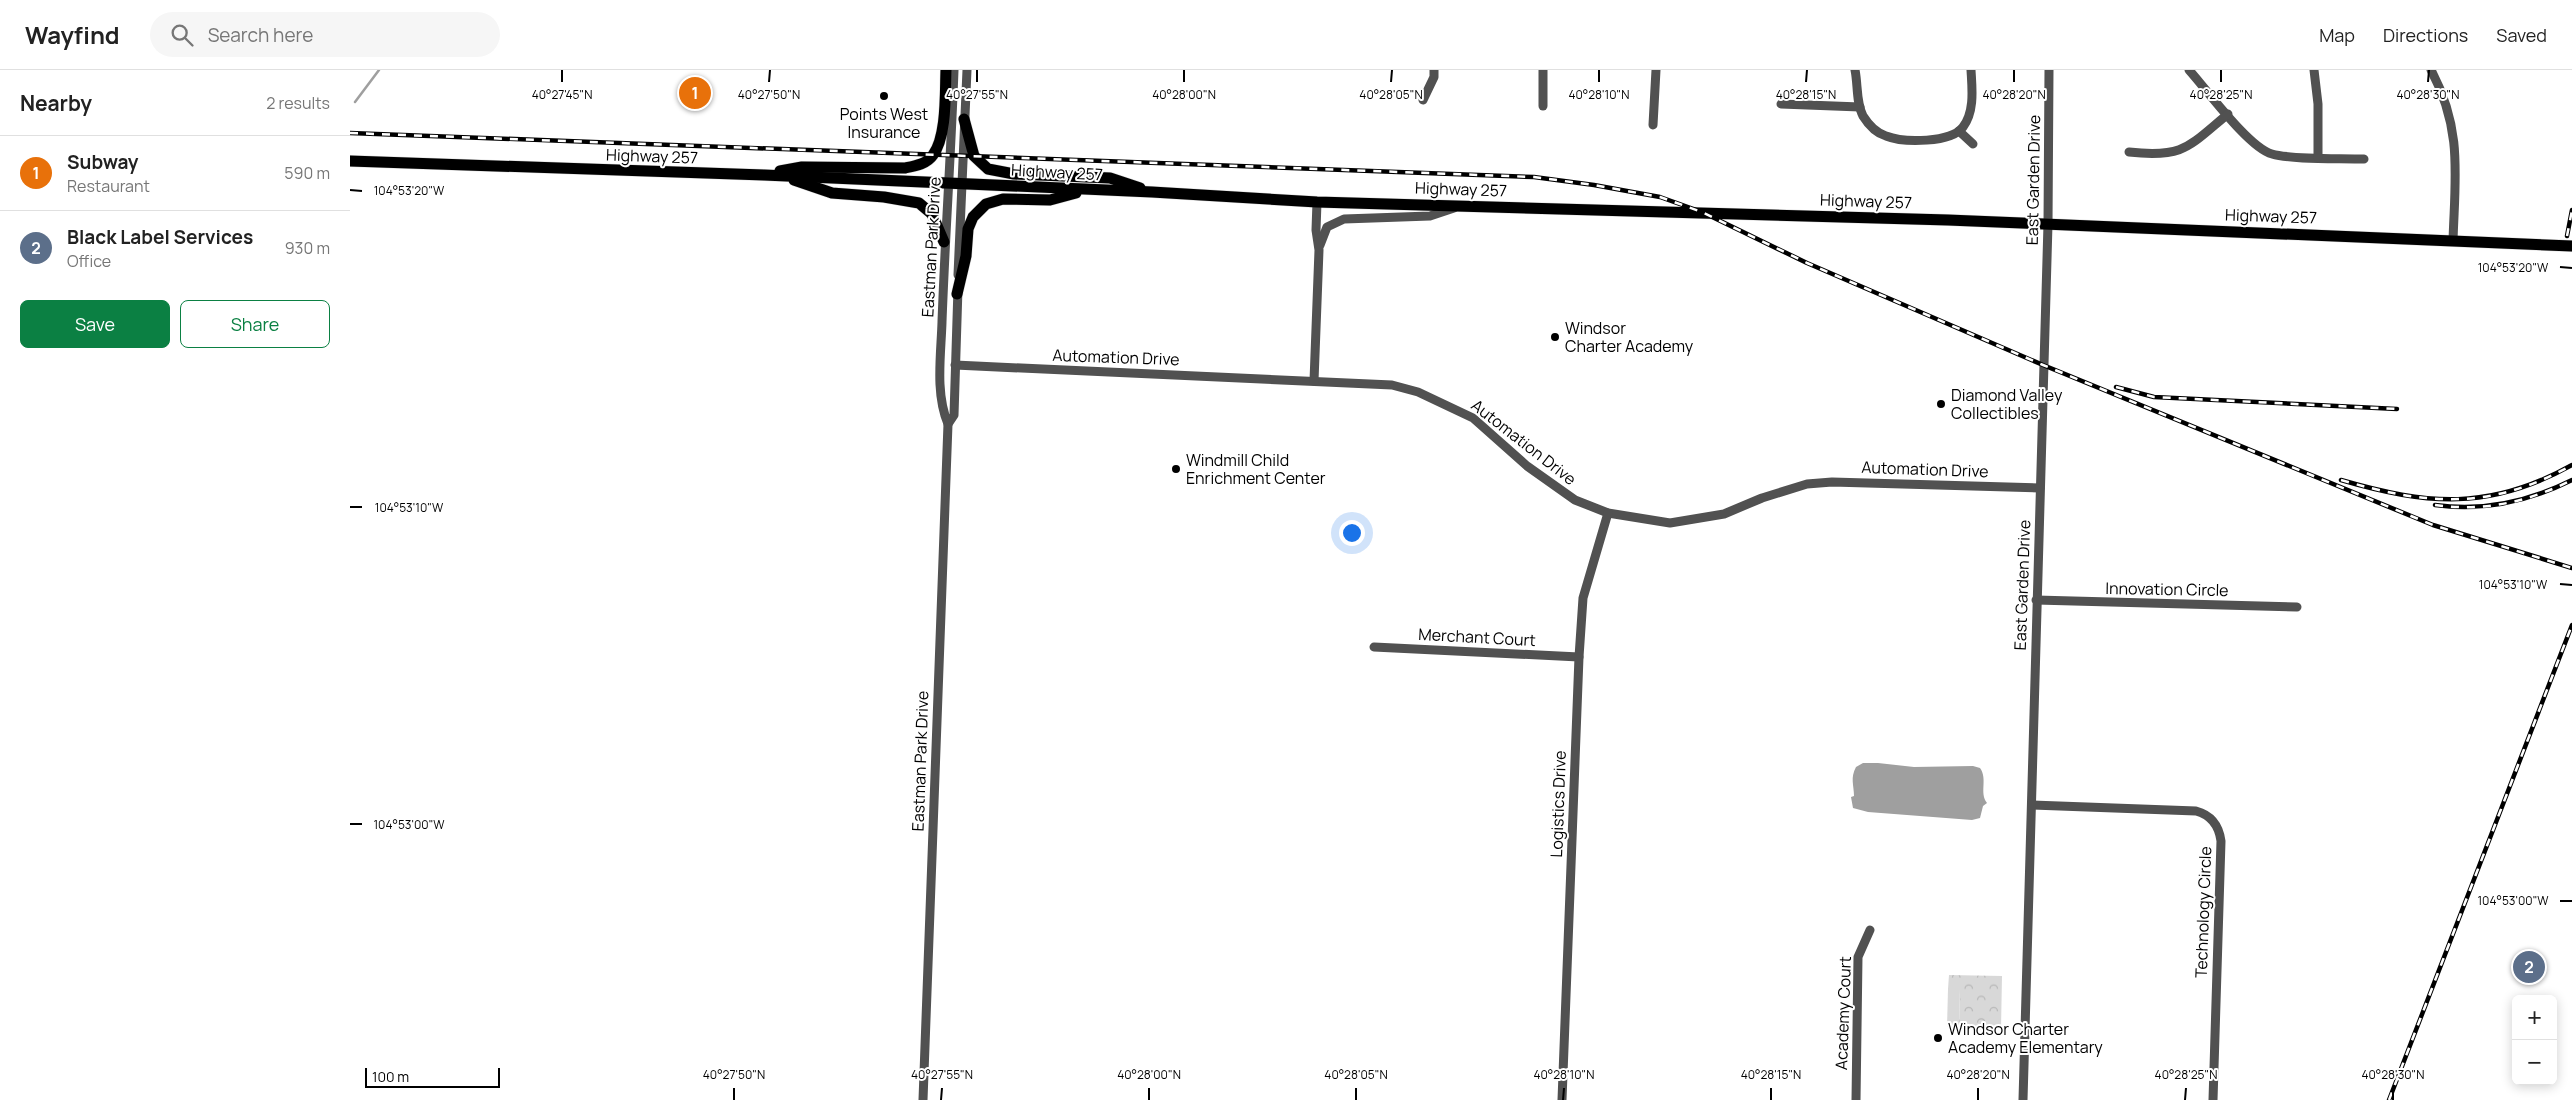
<!DOCTYPE html>
<meta charset="utf-8">
<style>
body{margin:0;font-family:Manrope,sans-serif;background:#f6f6f6;color:#222}
.controls{position:absolute;right:15px;bottom:15px;display:grid;overflow:hidden;border-radius:8px;box-shadow:0 2px 12px #0003}
.controls button{width:45px;height:45px;display:grid;place-items:center;padding:0;border:0;border-bottom:1px solid #e0e0e0;background:#fff;color:#222;font:25px sans-serif}
.scale{position:absolute;left:15px;bottom:12px;width:135px;box-sizing:border-box;padding-left:5px;border:2px solid #000;border-top:0;font-size:14px;line-height:18px;white-space:nowrap;color:#000;-webkit-text-stroke:4px #fff;paint-order:stroke}
.you{position:absolute;left:1001px;top:462px;width:18px;height:18px;margin:-12px;border:4px solid #fff;border-radius:50%;background:#1a73e8;box-shadow:0 0 0 8px #1a73e833}
.badge{display:grid;place-items:center;width:32px;height:32px;border-radius:50%;background:#0b8043;color:#fff;font-size:16px;font-weight:700}
.pin{position:absolute;translate:-50% -50%;border:2px solid #fff;box-shadow:0 1px 5px #0006}
.list{margin:0;padding:0;list-style:none}
h2{display:flex;justify-content:space-between;align-items:center;height:65px;margin:0;padding:0 20px;font-size:21px}
h2 small{font-size:16px;font-weight:400;color:#767676}
.list li{display:grid;grid-template-columns:32px 1fr auto;gap:15px;align-items:center;box-sizing:border-box;height:75px;padding:0 20px;border-top:1px solid #e0e0e0}
.list b{display:block;font-size:19px;white-space:nowrap}
.list p{margin:0;font-size:16px;white-space:nowrap;color:#767676}
.list em{font-size:16px;font-style:normal;color:#767676}
.actions{display:flex;gap:10px;padding:15px 20px}
.actions a{flex:1;padding:11px 0;border:1px solid #0b8043;border-radius:8px;text-align:center;font-size:18px;color:#0b8043}
.actions .main{background:#0b8043;color:#fff}
.icon{flex:none;width:28px;height:28px;fill:none;stroke:currentColor;stroke-width:2;stroke-linecap:round;stroke-linejoin:round}
.map{position:relative;flex:none;width:2222px;height:1030px;overflow:hidden}
header{display:flex;align-items:center;gap:30px;box-sizing:border-box;height:70px;padding:0 25px;background:#fff;border-bottom:1px solid #e0e0e0}
header strong{font-size:24px}
nav{display:flex;gap:28px;margin-inline-start:auto;font-size:18px}
.search{width:350px;height:45px;background:#f6f6f6;display:flex;align-items:center;gap:12px;box-sizing:border-box;padding:0 18px;border-radius:28px;color:#767676;font-size:19px}
main{display:flex}
aside{flex:1;background:#fff}
.map>svg:first-child{display:block}
.forest{fill:url(#forest-crowns)}
.pitch{fill:#d8d8d8}
.water{fill:#9f9f9f}
.lines{fill:none;stroke-linecap:round;stroke-linejoin:round}
.stream{stroke:#9f9f9f;stroke-width:2.5}
.major-casing{stroke:#dbdbdb;stroke-width:12}
.minor{stroke:#515151;stroke-width:9}
.major{stroke:#000;stroke-width:11}
.rail-casing{stroke:#000;stroke-width:4.5}
.rail{stroke:#fff;stroke-width:2.5;stroke-dasharray:8;stroke-linecap:butt}
.ticks{fill:none;stroke:#000;stroke-width:2}
.poi-dot{fill:#000;stroke:#fff;stroke-width:2}
.labels{text-anchor:middle;dominant-baseline:central;stroke-width:4;stroke-linejoin:round;paint-order:stroke}
.poi-label{font-size:16px;fill:#000;stroke:#fff;text-anchor:start}
.street-label{font-size:16px;fill:#000;stroke:#fff}
.ticks-label{font-size:12px;text-anchor:middle;fill:#000;stroke:#fff;stroke-width:4;stroke-linejoin:round;paint-order:stroke}
</style>
<header>
<strong>Wayfind</strong>
<div class="search"><svg class="icon" aria-label="search" viewBox="0 0 24 24"><circle cx="10" cy="10" r="6"/><path d="M15 15l6 6"/></svg>Search here</div>
<nav><a>Map</a><a>Directions</a><a>Saved</a></nav>
</header>
<main>
<aside>
<h2>Nearby<small>2 results</small></h2>
<ul class="list">
<li><span class="badge" style="background:#e8710a">1</span><div><b>Subway</b><p>Restaurant</p></div><em>590 m</em></li>
<li><span class="badge" style="background:#5c6f8a">2</span><div><b>Black Label Services</b><p>Office</p></div><em>930 m</em></li>
</ul>
<div class="actions"><a class="main">Save</a><a>Share</a></div>
</aside>
<div class="map">
<svg width="2222" height="1030" viewBox="0 0 2222 1030">
<defs>
<pattern id="forest-crowns" width="20" height="18" patternUnits="userSpaceOnUse" patternTransform="scale(1.25)"><rect width="20" height="18" fill="#d8d8d8"/><path d="M2 6a3 3 0 1 1 6 0M12 15a3 3 0 1 1 6 0" fill="none" stroke="#b8b8b8"/></pattern>
</defs>
<rect width="100%" height="100%" fill="#fff"/>
<path class="forest" d="M1599 905 1652 906 1651 959 1635 960 1609 957 1610 920 1598 919Z"/>
<path class="pitch" d="M1598 919H1610L1609 957H1597Z"/>
<path class="water" d="M1528 693 1564 697 1623 696 1630 698C1638 709 1629 723 1637 733L1633 736 1630 748 1622 750 1518 742 1503 738 1501 727 1504 726C1504 715 1500 708 1506 697L1513 693Z"/>
<g class="lines">
<path class="stream" d="M5 32 29 0"/>
<g class="major-casing">
<g id="major">
<path d="M614 49 624 86 638 99 664 104 760 108 790 118"/>
<path d="M0 91 414 105 802 122 967 132 1598 150 2222 176"/>
<path d="M430 101 452 97 555 98C565 96 577 94 583 85 597 66 595 23 596 0"/>
<path d="M444 110 482 123 534 127 569 133 582 144 594 172"/>
<path d="M607 224 616 186 618 159 623 147 636 134 653 129 700 130 726 123"/>
</g>
</g>
<g class="minor">
<path d="M1193 0V36"/>
<path d="M1505 0C1508 14 1506 33 1513 46 1518 54 1526 63 1536 66 1554 73 1601 73 1613 57 1625 41 1622 18 1621 0"/>
<path d="M1839 0C1857 20 1899 78 1922 84 1943 90 1990 88 2014 89"/>
<path d="M1964 0 1968 34V87"/>
<path d="M2081 0C2113 60 2105 106 2103 171"/>
<path d="M1073 30 1084 7V0"/>
<path d="M1431 34 1510 37"/>
<path d="M1303 55 1306 0"/>
<path d="M1609 61 1623 74"/>
<path d="M1779 82C1834 88 1838 77 1878 44"/>
<path d="M970 175 977 157 994 149 1080 146 1104 138"/>
<path d="M608 205 617 0"/>
<path d="M605 295 1042 315 1068 322 1123 348 1177 396 1225 430 1258 443 1320 453 1374 444 1412 428 1457 414 1482 412 1690 418"/>
<path d="M964 311 969 180 966 160 967 132"/>
<path d="M598 354 604 345 608 218"/>
<path d="M1686 530 1947 537"/>
<path d="M1024 577 1229 587"/>
<path d="M1682 735 1846 741C1861 745 1869 756 1871 771L1863 1030"/>
<path d="M573 1030 598 354C585 323 591 285 592 252 595 168 601 84 604 0"/>
<path d="M1212 1030 1229 587 1233 528 1258 443"/>
<path d="M1506 1030 1508 887 1520 860"/>
<path d="M1673 1030 1698 154 1699 0"/>
</g>
<use href="#major" class="major"/>
<g class="rail-casing">
<g id="rail">
<path d="M0 63 1184 107 1244 115 1310 127 1352 142 1457 193 1693 295 2083 455 2222 498"/>
<path d="M2217 166 2222 140"/>
<path d="M1766 317 1804 327 2047 339"/>
<path d="M1991 410C2077 435 2140 441 2222 395"/>
<path d="M2085 435C2134 442 2178 432 2222 410"/>
<path d="M2039 1030 2222 555"/>
</g>
</g>
<use href="#rail" class="rail"/>
</g>
<path class="ticks" d="M212 12V0M419 12 420 0M627 12V0M834 12V0M1041 12 1042 0M1249 12V0M1456 12 1457 0M1664 12V0M1871 12V0M2078 12 2079 0M0 120 12 121M2210 197 2222 198M0 437H12M2210 514 2222 515M0 754H12M2210 831H2222M384 1030V1018M591 1030 592 1018M799 1030V1018M1006 1030V1018M1213 1030 1214 1018M1421 1030V1018M1628 1030V1018M1835 1030 1836 1018M2043 1030V1018"/>
<g class="poi-dot">
<circle cx="534" cy="26" r="5"/>
<circle cx="1205" cy="267" r="5"/>
<circle cx="1591" cy="334" r="5"/>
<circle cx="826" cy="399" r="5"/>
<circle cx="1588" cy="968" r="5"/>
</g>
<g class="labels">
<g class="poi-label">
<text x="534" y="44" text-anchor="middle">Points West<tspan x="534" dy="18">Insurance</tspan></text>
<text x="1215" y="258">Windsor<tspan x="1215" dy="18">Charter Academy</tspan></text>
<text x="1601" y="325">Diamond Valley<tspan x="1601" dy="18">Collectibles</tspan></text>
<text x="836" y="390">Windmill Child<tspan x="836" dy="18">Enrichment Center</tspan></text>
<text x="1598" y="959">Windsor Charter<tspan x="1598" dy="18">Academy Elementary</tspan></text>
</g>
<g class="street-label">
<text transform="translate(302 86) rotate(2)">Highway 257</text>
<text transform="translate(707 102) rotate(3)">Highway 257</text>
<text transform="translate(1683 110) rotate(-89)">East Garden Drive</text>
<text transform="translate(1111 119) rotate(2)">Highway 257</text>
<text transform="translate(1516 131) rotate(2)">Highway 257</text>
<text transform="translate(1921 146) rotate(2)">Highway 257</text>
<text transform="translate(581 177) rotate(-87)">Eastman Park Drive</text>
<text transform="translate(766 287) rotate(2)">Automation Drive</text>
<text transform="translate(1174 372) rotate(38)">Automation Drive</text>
<text transform="translate(1575 399) rotate(2)">Automation Drive</text>
<text transform="translate(1672 515) rotate(-88)">East Garden Drive</text>
<text transform="translate(1817 519) rotate(1)">Innovation Circle</text>
<text transform="translate(1127 567) rotate(3)">Merchant Court</text>
<text transform="translate(570 691) rotate(-88)">Eastman Park Drive</text>
<text transform="translate(1208 734) rotate(-88)">Logistics Drive</text>
<text transform="translate(1853 842) rotate(-88)">Technology Circle</text>
<text transform="translate(1493 943) rotate(-88)">Academy Court</text>
</g>
</g>
<g class="ticks-label">
<text x="212" y="29">40°27'45"N</text>
<text x="419" y="29">40°27'50"N</text>
<text x="627" y="29">40°27'55"N</text>
<text x="834" y="29">40°28'00"N</text>
<text x="1041" y="29">40°28'05"N</text>
<text x="1249" y="29">40°28'10"N</text>
<text x="1456" y="29">40°28'15"N</text>
<text x="1664" y="29">40°28'20"N</text>
<text x="1871" y="29">40°28'25"N</text>
<text x="2078" y="29">40°28'30"N</text>
<text x="59" y="125">104°53'20"W</text>
<text x="2163" y="202">104°53'20"W</text>
<text x="59" y="442">104°53'10"W</text>
<text x="2163" y="519">104°53'10"W</text>
<text x="59" y="759">104°53'00"W</text>
<text x="2163" y="835">104°53'00"W</text>
<text x="384" y="1009">40°27'50"N</text>
<text x="592" y="1009">40°27'55"N</text>
<text x="799" y="1009">40°28'00"N</text>
<text x="1006" y="1009">40°28'05"N</text>
<text x="1214" y="1009">40°28'10"N</text>
<text x="1421" y="1009">40°28'15"N</text>
<text x="1628" y="1009">40°28'20"N</text>
<text x="1836" y="1009">40°28'25"N</text>
<text x="2043" y="1009">40°28'30"N</text>
</g>
</svg>
<div class="controls">
<button>+</button>
<button>−</button>
</div>
<div class="scale">100 m</div>
<div class="you"></div>
<div class="pin badge" style="left:345px;top:23px;background:#e8710a">1</div>
<div class="pin badge" style="left:2179px;top:897px;background:#5c6f8a">2</div>
</div>
</main>
